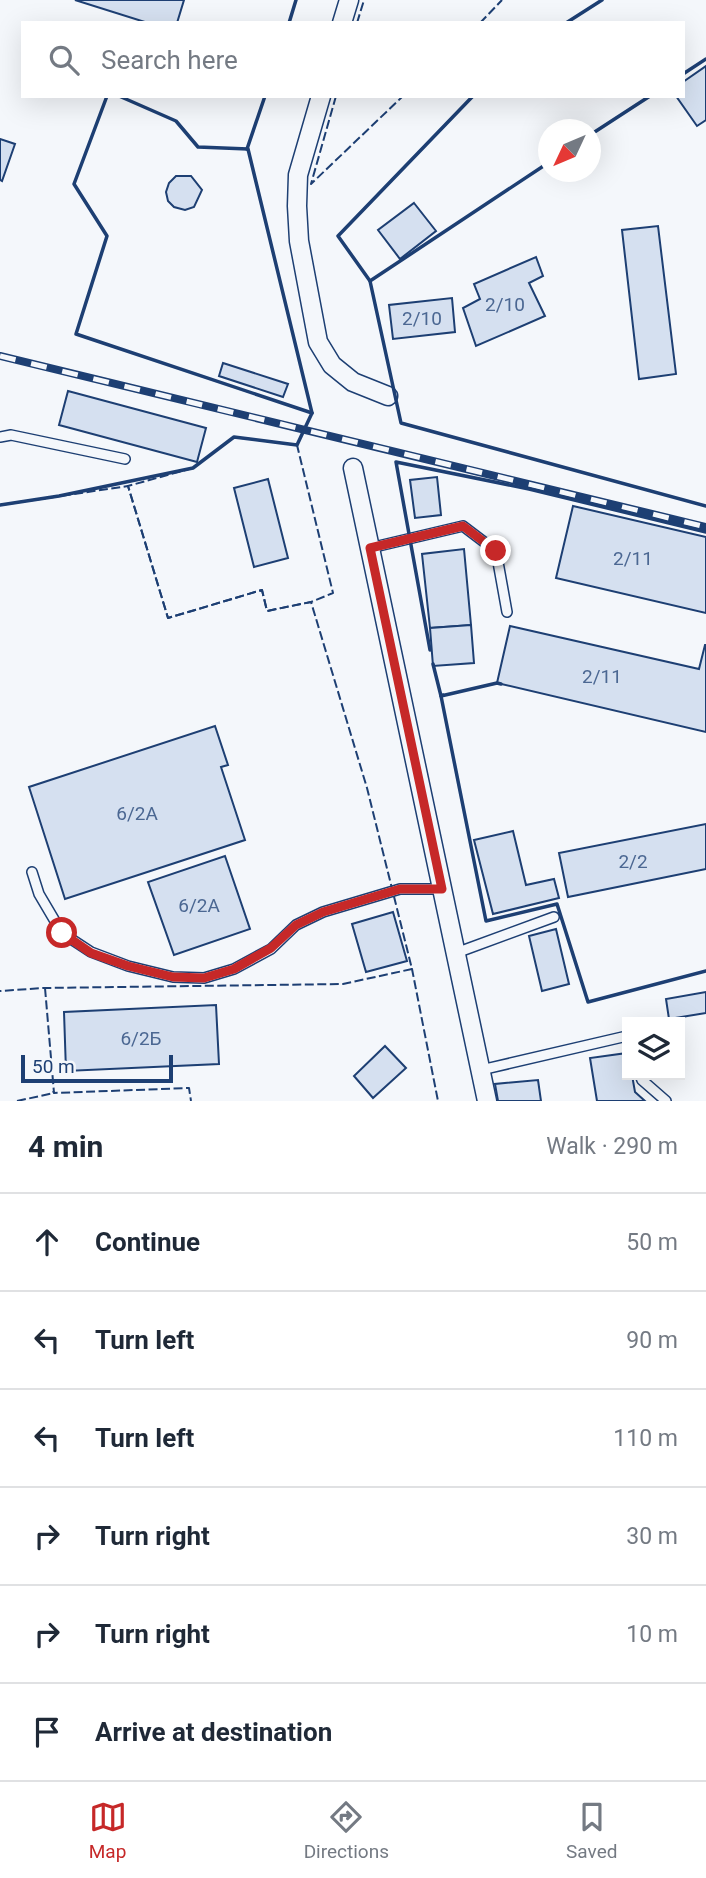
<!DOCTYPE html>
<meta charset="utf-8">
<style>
body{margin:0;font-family:Roboto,sans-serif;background:#f2f2f3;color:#1f2937}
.controls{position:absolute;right:21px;bottom:21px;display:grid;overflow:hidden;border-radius:0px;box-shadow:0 7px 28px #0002}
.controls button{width:63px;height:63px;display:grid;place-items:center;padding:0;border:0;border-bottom:2px solid #e0e1e3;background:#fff;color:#1f2937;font:35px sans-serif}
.compass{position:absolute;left:538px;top:119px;width:63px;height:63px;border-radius:50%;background:#fff;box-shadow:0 7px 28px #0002;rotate:226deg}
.scale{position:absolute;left:21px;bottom:18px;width:152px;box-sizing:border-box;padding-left:7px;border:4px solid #1d3f73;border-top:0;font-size:19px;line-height:24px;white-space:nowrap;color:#1d3f73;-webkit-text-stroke:5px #f4f7fb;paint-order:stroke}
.stop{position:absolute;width:21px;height:21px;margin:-16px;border:5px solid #c62828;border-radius:50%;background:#fff}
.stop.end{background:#c62828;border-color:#fff;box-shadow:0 2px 7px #0008}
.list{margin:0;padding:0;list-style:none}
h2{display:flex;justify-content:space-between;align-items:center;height:91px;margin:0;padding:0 28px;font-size:30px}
h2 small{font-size:23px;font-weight:400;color:#747a83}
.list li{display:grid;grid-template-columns:46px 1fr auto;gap:21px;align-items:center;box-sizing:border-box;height:98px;padding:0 28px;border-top:2px solid #e0e1e3}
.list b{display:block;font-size:26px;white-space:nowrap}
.list em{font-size:23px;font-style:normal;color:#747a83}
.icon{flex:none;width:38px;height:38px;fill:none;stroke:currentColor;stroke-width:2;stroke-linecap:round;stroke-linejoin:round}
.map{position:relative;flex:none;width:706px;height:1101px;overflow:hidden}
.search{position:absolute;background:#fff;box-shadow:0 7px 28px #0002;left:21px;right:21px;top:21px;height:77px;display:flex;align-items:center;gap:18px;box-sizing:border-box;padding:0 24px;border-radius:0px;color:#747a83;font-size:26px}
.sheet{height:679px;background:#fff}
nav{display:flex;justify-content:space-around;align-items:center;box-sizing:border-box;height:98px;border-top:2px solid #e0e1e3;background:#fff;font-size:19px;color:#747a83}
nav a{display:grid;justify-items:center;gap:4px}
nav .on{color:#c62828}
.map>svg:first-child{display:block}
.building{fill:#d5e0f0;stroke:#1d3f73;stroke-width:2}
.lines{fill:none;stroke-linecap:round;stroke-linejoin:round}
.service-casing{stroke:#1d3f73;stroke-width:12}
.minor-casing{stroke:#1d3f73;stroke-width:21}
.service{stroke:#f4f7fb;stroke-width:9}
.minor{stroke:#f4f7fb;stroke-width:18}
.rail-casing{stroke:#1d3f73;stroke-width:8}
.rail{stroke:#f4f7fb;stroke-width:5;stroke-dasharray:16;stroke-linecap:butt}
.fence{stroke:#1d3f73;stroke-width:2;stroke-dasharray:9 3.5;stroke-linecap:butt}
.wall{stroke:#1d3f73;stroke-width:3.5}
.route{stroke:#c62828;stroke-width:9}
.labels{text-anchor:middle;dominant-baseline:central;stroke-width:5;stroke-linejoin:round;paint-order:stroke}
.number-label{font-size:19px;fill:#4b6792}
</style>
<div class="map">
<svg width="706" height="1101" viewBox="0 0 706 1101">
<rect width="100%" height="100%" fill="#f4f7fb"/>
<g class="building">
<path d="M75 0H184L177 23H148Z"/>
<path d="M706 66V120L697 126 676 96H683V82Z"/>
<path d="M0 139 15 144 2 181 0 180Z"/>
<path d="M176 176H191L202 190 194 207 185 210 174 207 168 201 166 192 169 183Z"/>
<path d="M414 203 436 231 400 259 378 230Z"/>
<path d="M658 226 676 374 639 379 622 230Z"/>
<path d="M536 257 543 276 529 283 545 316 476 346 463 308 480 299 474 284Z"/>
<path d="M452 298 455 332 393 339 389 305Z"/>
<path d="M223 363 288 384 283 397 219 376Z"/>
<path d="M68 391 206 428 197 462 59 425Z"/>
<path d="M437 477 441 515 415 518 410 480Z"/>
<path d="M268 479 288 558 254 567 234 488Z"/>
<path d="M573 506 706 537V613L556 578Z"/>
<path d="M464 549 471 625 430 628 422 554Z"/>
<path d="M471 625 474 663 433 666 430 628Z"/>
<path d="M510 626 699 669 705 645H706V732L497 683Z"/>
<path d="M215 726 228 765 221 767 245 840 65 899 29 787Z"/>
<path d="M706 824V869L568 897 559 853Z"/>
<path d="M513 831 526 885 554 879 559 898 493 914 474 840Z"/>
<path d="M225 856 250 929 174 955 148 882Z"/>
<path d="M393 912 407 961 366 972 352 924Z"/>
<path d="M556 929 569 984 542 991 529 936Z"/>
<path d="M706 992V1013L669 1019 666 999Z"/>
<path d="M216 1005 219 1064 66 1071 64 1012Z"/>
<path d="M385 1046 406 1068 373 1098 354 1076Z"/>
<path d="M627 1053V1075H632L635 1092 645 1101H597L590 1058Z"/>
<path d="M538 1080 541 1101H498L495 1084Z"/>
</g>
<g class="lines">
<g class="service-casing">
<g id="service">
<path d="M0 437 11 435 125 459"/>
<path d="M370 548 463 526 496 551 507 612"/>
<path d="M32 872 39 894 62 933 91 952 128 966 173 977 204 978 234 969 271 949 296 925 323 912 400 889H442"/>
<path d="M456 953 554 917"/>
<path d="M481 1070 627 1036"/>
<path d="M640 1075 642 1080 666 1101"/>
</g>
</g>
<g class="minor-casing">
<g id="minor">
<path d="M342 23 349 0"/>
<path d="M321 96 298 175 297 206 299 241 318 342 332 365 353 382 388 396"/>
<path d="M353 468 487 1101"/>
</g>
</g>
<use href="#service" class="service"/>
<use href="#minor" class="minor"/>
<g class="rail-casing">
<path id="rail" d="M0 356 706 527"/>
</g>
<use href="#rail" class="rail"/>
<g class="fence">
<path d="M357 23 364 0"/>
<path d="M480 23 502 0"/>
<path d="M336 96 311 184 403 96"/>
<path d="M234 437 297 445 333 593 311 602 267 611 262 590 168 618 128 486 193 468Z"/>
<path d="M0 505 128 486 168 618 262 590 267 611 311 602 367 788 412 969 343 984 43 988 0 991"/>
<path d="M411 969H412L438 1101"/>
<path d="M45 988 54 1093 189 1088 191 1101"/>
<path d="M17 1101 54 1093 53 1091"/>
</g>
<g class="wall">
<path d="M289 23 296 0"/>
<path d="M566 23 602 0"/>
<path d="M683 74 706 59"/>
<path d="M119 96 176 121 198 147 248 149 312 413"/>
<path d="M590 135 650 96"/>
<path d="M247 149 265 96"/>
<path d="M548 163 370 281 401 423 706 506"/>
<path d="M370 281 338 236 473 96"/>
<path d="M0 505 59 496 193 468 234 437 297 445 312 413 76 334 107 236 74 184 107 96"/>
<path d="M430 650 396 462 529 489 706 532"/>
<path d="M433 664 441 696 497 683 501 684"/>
<path d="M443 695 441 696 486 921 557 904 588 1002 706 971"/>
</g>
</g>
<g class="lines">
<path class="route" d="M62 933 91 953 128 966 173 977 204 978 234 969 271 948 296 925 323 912 400 889H442L370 548 463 526 496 551"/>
</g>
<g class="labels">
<g class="number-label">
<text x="505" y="304">2/10</text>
<text x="422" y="318">2/10</text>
<text x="633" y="558">2/11</text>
<text x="602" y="676">2/11</text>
<text x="137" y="813">6/2А</text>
<text x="633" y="861">2/2</text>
<text x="199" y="905">6/2А</text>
<text x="141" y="1038">6/2Б</text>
</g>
</g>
</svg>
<div class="controls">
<button><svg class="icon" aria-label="layers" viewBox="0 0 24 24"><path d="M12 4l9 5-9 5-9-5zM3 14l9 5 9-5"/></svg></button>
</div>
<svg class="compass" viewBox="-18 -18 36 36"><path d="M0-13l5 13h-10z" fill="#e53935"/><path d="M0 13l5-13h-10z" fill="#747a83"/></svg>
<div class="scale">50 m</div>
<div class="stop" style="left:62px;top:933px"></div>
<div class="stop end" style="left:496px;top:551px"></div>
<div class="search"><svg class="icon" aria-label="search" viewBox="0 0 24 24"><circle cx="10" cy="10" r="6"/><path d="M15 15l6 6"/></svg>Search here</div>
</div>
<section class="sheet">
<h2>4 min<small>Walk · 290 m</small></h2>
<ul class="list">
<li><svg class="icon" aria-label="ahead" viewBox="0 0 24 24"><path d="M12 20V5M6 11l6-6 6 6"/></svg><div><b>Continue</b></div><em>50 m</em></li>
<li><svg class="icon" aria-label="left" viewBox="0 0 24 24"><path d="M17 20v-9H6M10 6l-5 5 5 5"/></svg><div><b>Turn left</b></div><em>90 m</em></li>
<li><svg class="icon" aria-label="left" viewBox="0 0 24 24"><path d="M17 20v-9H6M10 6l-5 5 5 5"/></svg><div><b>Turn left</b></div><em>110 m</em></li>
<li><svg class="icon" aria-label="right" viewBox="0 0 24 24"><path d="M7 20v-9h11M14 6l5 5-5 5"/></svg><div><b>Turn right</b></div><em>30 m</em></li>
<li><svg class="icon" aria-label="right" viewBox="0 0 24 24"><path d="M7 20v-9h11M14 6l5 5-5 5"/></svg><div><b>Turn right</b></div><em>10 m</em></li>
<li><svg class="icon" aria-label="arrive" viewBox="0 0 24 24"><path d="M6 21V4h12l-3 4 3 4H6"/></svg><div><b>Arrive at destination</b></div></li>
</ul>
</section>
<nav>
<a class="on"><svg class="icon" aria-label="map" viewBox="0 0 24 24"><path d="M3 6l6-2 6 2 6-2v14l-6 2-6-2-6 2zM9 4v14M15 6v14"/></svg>Map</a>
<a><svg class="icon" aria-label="directions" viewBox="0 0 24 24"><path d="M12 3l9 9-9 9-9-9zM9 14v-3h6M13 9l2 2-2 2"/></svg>Directions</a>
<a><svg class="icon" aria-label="saved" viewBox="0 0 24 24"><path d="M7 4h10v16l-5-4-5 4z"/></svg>Saved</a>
</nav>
